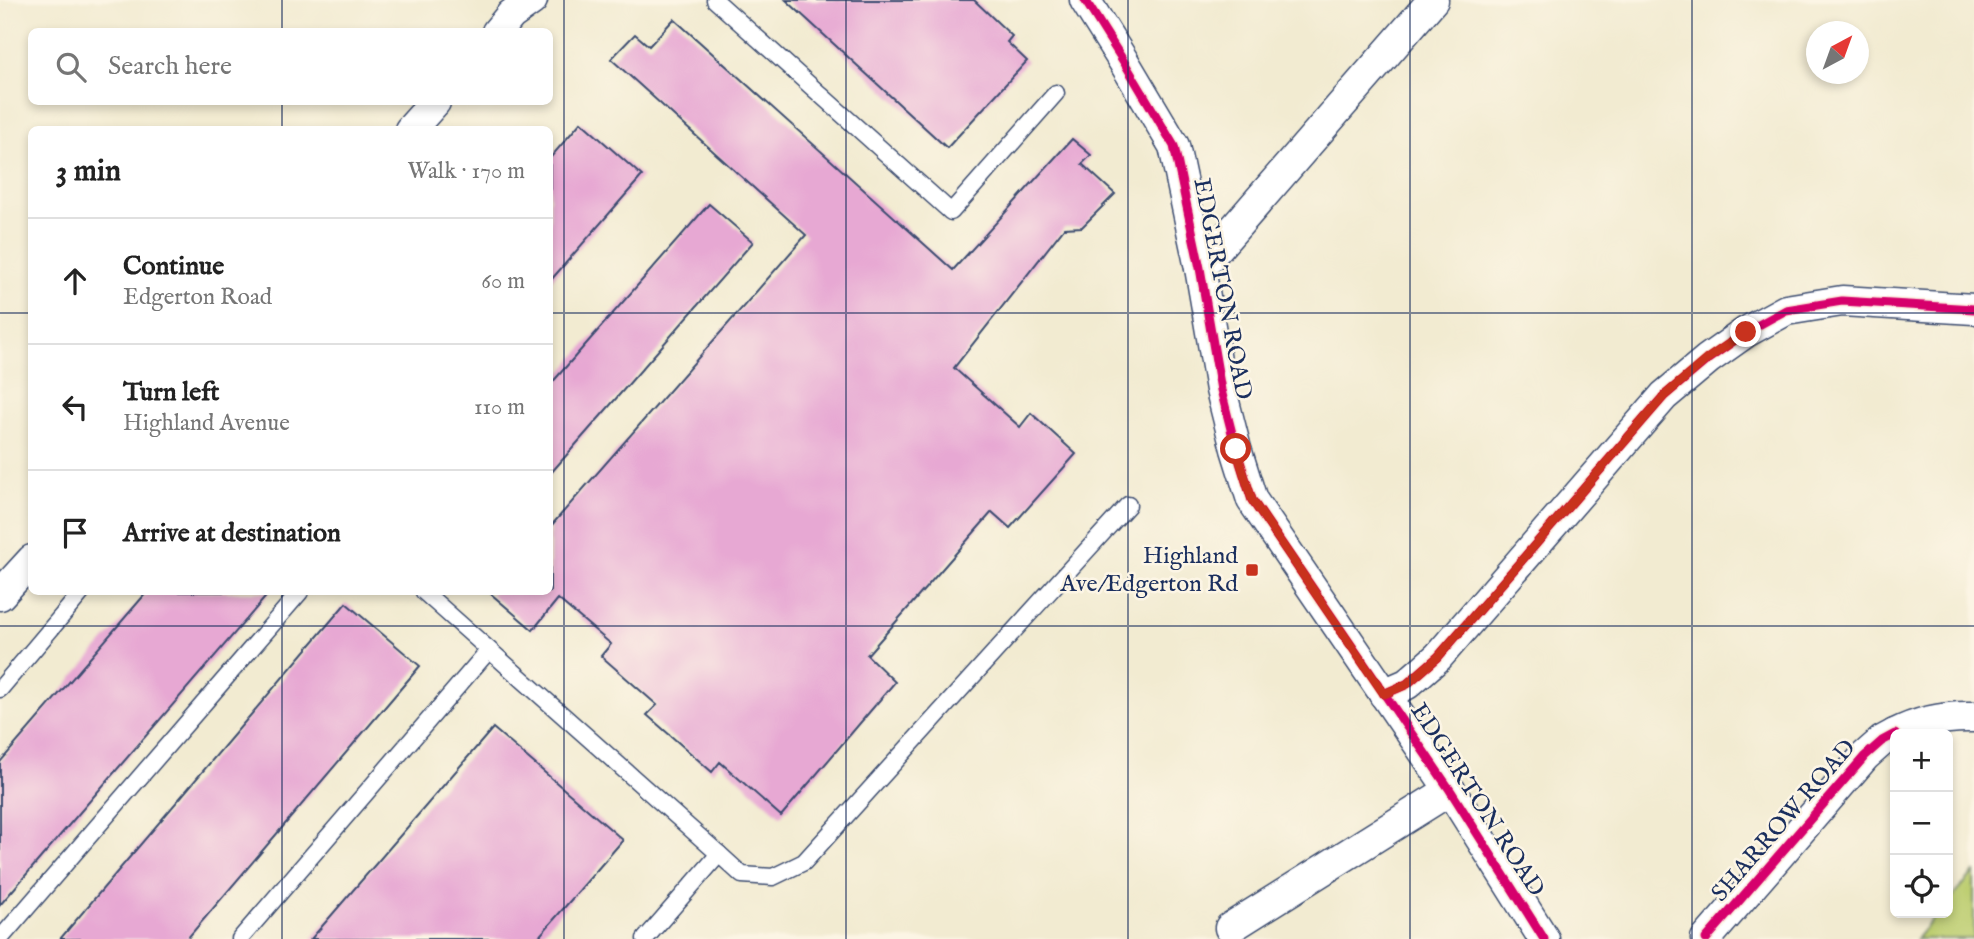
<!DOCTYPE html>
<meta charset="utf-8">
<style>
body{margin:0;font-family:"IM FELL English",serif;background:#f6f6f6;color:#222}
.controls{position:absolute;right:21px;bottom:21px;display:grid;overflow:hidden;border-radius:10px;box-shadow:0 4px 10px #0003}
.controls button{width:63px;height:63px;display:grid;place-items:center;padding:0;border:0;border-bottom:2px solid #e0e0e0;background:#fff;color:#222;font:35px sans-serif}
.compass{position:absolute;left:1806px;top:21px;width:63px;height:63px;border-radius:50%;background:#fff;box-shadow:0 4px 10px #0003;rotate:41deg}
.stop{position:absolute;width:21px;height:21px;margin:-16px;border:5px solid #c8321e;border-radius:50%;background:#fff}
.stop.end{background:#c8321e;border-color:#fff;box-shadow:0 2px 7px #0008}
.list{margin:0;padding:0;list-style:none}
h2{display:flex;justify-content:space-between;align-items:center;height:91px;margin:0;padding:0 28px;font-size:30px}
h2 small{font-size:23px;font-weight:400;color:#767676}
.list li{display:grid;grid-template-columns:46px 1fr auto;gap:21px;align-items:center;box-sizing:border-box;height:126px;padding:0 28px;border-top:2px solid #e0e0e0}
.list b{display:block;font-size:26px;white-space:nowrap}
.list p{margin:0;font-size:23px;white-space:nowrap;color:#767676}
.list em{font-size:23px;font-style:normal;color:#767676}
.icon{flex:none;width:38px;height:38px;fill:none;stroke:currentColor;stroke-width:2;stroke-linecap:round;stroke-linejoin:round}
.map{position:relative;flex:none;width:1974px;height:939px;overflow:hidden}
.search{position:absolute;background:#fff;box-shadow:0 4px 10px #0003;left:28px;top:28px;width:525px;height:77px;display:flex;align-items:center;gap:18px;box-sizing:border-box;padding:0 24px;border-radius:10px;color:#767676;font-size:26px}
.panel{position:absolute;background:#fff;box-shadow:0 4px 10px #0003;left:28px;top:126px;width:525px;height:469px;border-radius:10px}
.map>svg:first-child{display:block}
.green{fill:#bdce71;stroke:#6c7e68;stroke-width:2}
.building{fill:#e7a8d3}
.lines{fill:none;stroke-linecap:round;stroke-linejoin:round}
.service-casing{stroke:#3b4b6f;stroke-width:19}
.minor-casing{stroke:#3b4b6f;stroke-width:33}
.service{stroke:#fff;stroke-width:16}
.minor{stroke:#fff;stroke-width:30}
.cycleway-casing{stroke:#fcf5e5;stroke-width:13}
.cycleway{stroke:#d6006c;stroke-width:9}
.route{stroke:#c8321e;stroke-width:9}
.grid{fill:none;stroke:#1b2f5e;stroke-width:2;stroke-opacity:0.55}
.poi-dot{fill:#c8321e;stroke:#fcf5e5;stroke-width:2.5}
.labels{text-anchor:middle;dominant-baseline:central;stroke-width:5;stroke-linejoin:round;paint-order:stroke}
.street-label{font-size:24px;fill:#1b2f5e;stroke:#fcf5e5}
.poi-label{font-size:24px;fill:#1b2f5e;stroke:#fcf5e5;text-anchor:end}
</style>
<div class="map">
<svg width="1974" height="939" viewBox="0 0 1974 939">
<rect width="100%" height="100%" fill="#fcf5e5"/>
<filter id="ink" filterUnits="userSpaceOnUse"><feTurbulence type="fractalNoise" baseFrequency=".0143" numOctaves="2"/><feDisplacementMap in="SourceGraphic" scale="14" xChannelSelector="R" yChannelSelector="G"/><feConvolveMatrix kernelMatrix="1 2 1 2 8 2 1 2 1" color-interpolation-filters="sRGB"/></filter>
<filter id="wash" filterUnits="userSpaceOnUse"><feTurbulence type="fractalNoise" baseFrequency=".00686" numOctaves="4" result="noise"/><feDisplacementMap in="SourceGraphic" scale="28" xChannelSelector="R" yChannelSelector="G"/><feGaussianBlur stdDeviation="1.57" result="paint"/><feColorMatrix in="noise" values="0 0 0 0 0 0 0 0 0 0 0 0 0 0 0 0 0 1.4 0 .05"/><feComposite in="paint" operator="in"/></filter>
<g filter="url(#wash)">
<rect width="100%" height="100%" fill="#f2ebd1"/>
<path class="green" d="M1974 872V939H1916L1938 913H1948V902Z"/>
<g id="blocks">
<g class="building">
<path d="M786 0H974L1012 36 1007 42 1027 61 947 148Z"/>
<path d="M674 19 953 270 1072 139 1091 155 1082 164 1115 194 1082 227 1064 228 954 368 1020 427 1031 413 1076 454 1010 528 992 512 867 655 895 682 781 816 720 762 712 772 647 715 657 705 601 656 611 644 558 599 533 630 491 594 492 592H550V527L806 235 611 59 635 34 649 46Z"/>
<path d="M581 122 642 176 550 281V158Z"/>
<path d="M709 204 753 242 550 474V385Z"/>
<path d="M147 592H270L0 905V762Z"/>
<path d="M346 603 420 666 187 939H60Z"/>
<path d="M493 728 623 840 537 939H311Z"/>
</g>
</g>
</g>
<g filter="url(#ink)">
<use href="#blocks" fill-opacity="0" stroke="#3b4b6f" stroke-width="2"/>
<g class="lines">
<g class="service-casing">
<g id="service">
<path d="M715 0 951 212 1056 93"/>
<path d="M424 592 719 854 645 939"/>
<path d="M0 689 82 592"/>
<path d="M719 854 742 875 773 877 804 862 1128 505"/>
<path d="M0 939 300 592"/>
<path d="M240 939 489 650"/>
</g>
</g>
<g class="minor-casing">
<g id="minor">
<path d="M1085 0 1124 62 1174 146 1200 268 1221 390 1236 449 1252 500 1450 790 1544 939"/>
<path d="M497 32 511 15 532 0"/>
<path d="M410 130 435 102"/>
<path d="M1200 268 1433 0"/>
<path d="M0 595 32 560"/>
<path d="M1384 694 1407 684 1438 657 1664 396 1708 359 1746 332 1786 310 1842 301 1974 309"/>
<path d="M1895 734C1920 721 1946 716 1974 717"/>
<path d="M1230 928 1450 790"/>
<path d="M1706 939 1865 756 1882 741 1895 734"/>
</g>
</g>
<use href="#service" class="service"/>
<use href="#minor" class="minor"/>
<g class="cycleway-casing">
<g id="cycleway">
<path d="M1085 0 1124 62 1174 146 1200 268 1221 390 1236 449 1252 500 1450 790 1544 939"/>
<path d="M1384 694 1407 684 1438 657 1664 396 1708 359 1746 332 1786 310 1842 301 1974 309"/>
<path d="M1706 939 1865 756 1882 741 1895 734"/>
</g>
</g>
<use href="#cycleway" class="cycleway"/>
</g>
</g>
<g class="lines" filter="url(#ink)">
<path class="route" d="M1236 449 1252 500 1384 694 1407 684 1438 657 1664 396 1707 359 1746 332"/>
</g>
<path class="grid" d="M282 0V32M564 0V939M846 0V939M1128 0V939M1410 0V939M1692 0V939M282 102V130M0 313H32M550 313H1974M282 592V939M0 626H1974"/>
<rect class="poi-dot" x="1245" y="563" width="14" height="14" rx="3.5"/>
<g class="labels">
<g class="street-label">
<text transform="translate(1222 289) rotate(79)">EDGERTON ROAD</text>
<text transform="translate(1477 800) rotate(57)">EDGERTON ROAD</text>
<text transform="translate(1784 821) rotate(-49)">SHARROW ROAD</text>
</g>
<g class="poi-label">
<text x="1238" y="556">Highland<tspan x="1238" dy="28">Ave/Edgerton Rd</tspan></text>
</g>
</g>
</svg>
<div class="controls">
<button>+</button>
<button>−</button>
<button><svg class="icon" aria-label="locate" viewBox="0 0 24 24"><circle cx="12" cy="12" r="6"/><path d="M12 2v4M12 18v4M2 12h4M18 12h4"/></svg></button>
</div>
<svg class="compass" viewBox="-18 -18 36 36"><path d="M0-13l5 13h-10z" fill="#e53935"/><path d="M0 13l5-13h-10z" fill="#767676"/></svg>
<div class="stop" style="left:1236px;top:449px"></div>
<div class="stop end" style="left:1746px;top:332px"></div>
<div class="search"><svg class="icon" aria-label="search" viewBox="0 0 24 24"><circle cx="10" cy="10" r="6"/><path d="M15 15l6 6"/></svg>Search here</div>
<section class="panel">
<h2>3 min<small>Walk · 170 m</small></h2>
<ul class="list">
<li><svg class="icon" aria-label="ahead" viewBox="0 0 24 24"><path d="M12 20V5M6 11l6-6 6 6"/></svg><div><b>Continue</b><p>Edgerton Road</p></div><em>60 m</em></li>
<li><svg class="icon" aria-label="left" viewBox="0 0 24 24"><path d="M17 20v-9H6M10 6l-5 5 5 5"/></svg><div><b>Turn left</b><p>Highland Avenue</p></div><em>110 m</em></li>
<li><svg class="icon" aria-label="arrive" viewBox="0 0 24 24"><path d="M6 21V4h12l-3 4 3 4H6"/></svg><div><b>Arrive at destination</b></div></li>
</ul>
</section>
</div>
